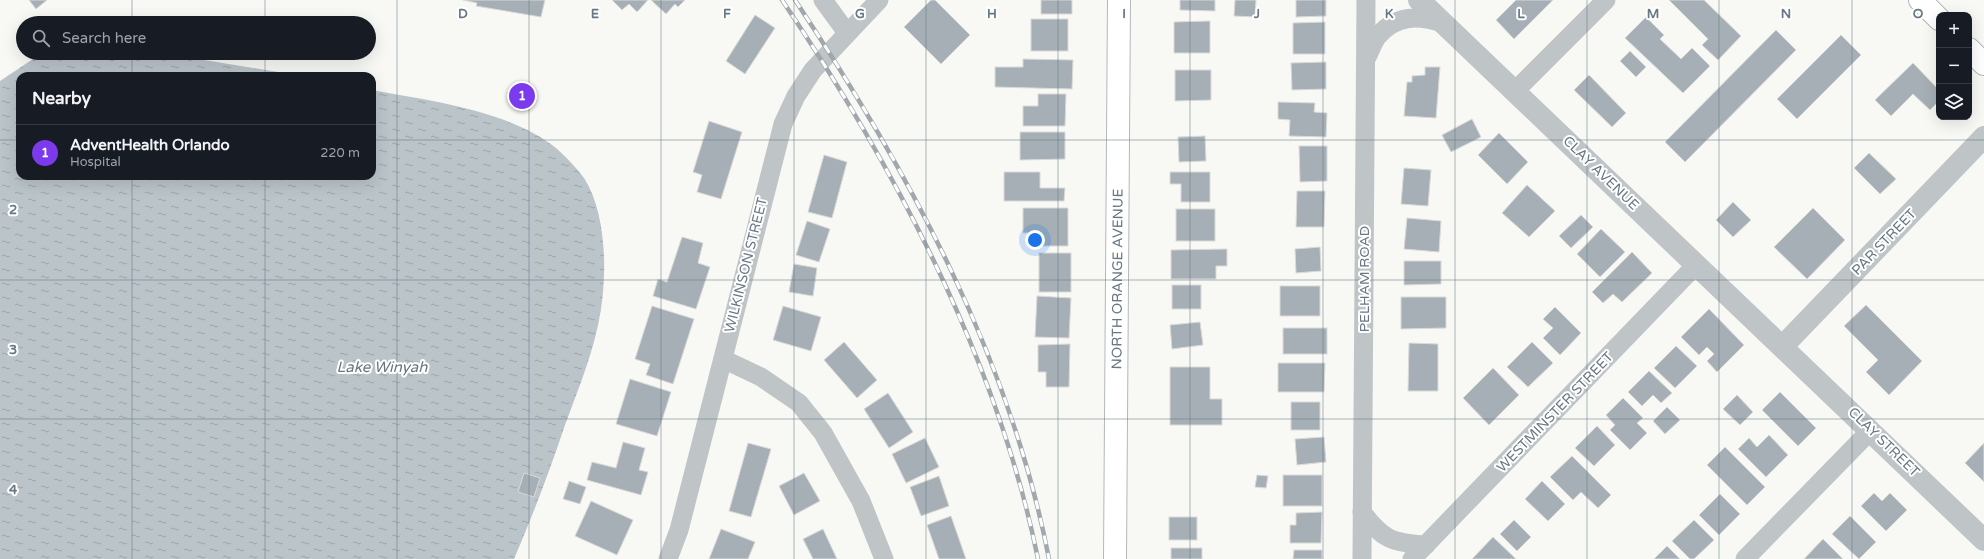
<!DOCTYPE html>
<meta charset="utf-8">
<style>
body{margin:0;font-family:"Varela Round",sans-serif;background:#20242c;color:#f1f3f6}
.controls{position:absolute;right:12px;top:12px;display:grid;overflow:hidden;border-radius:8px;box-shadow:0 4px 16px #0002}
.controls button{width:36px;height:36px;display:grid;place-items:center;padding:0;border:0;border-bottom:1px solid #363941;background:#171b24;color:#f1f3f6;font:20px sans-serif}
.you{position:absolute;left:1035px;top:240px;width:14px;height:14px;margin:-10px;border:3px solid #fff;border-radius:50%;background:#1a73e8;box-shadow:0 0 0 6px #1a73e833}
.badge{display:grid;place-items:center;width:26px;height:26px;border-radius:50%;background:#7c3aed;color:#fff;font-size:13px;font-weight:700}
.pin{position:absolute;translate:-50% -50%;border:2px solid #fff;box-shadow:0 1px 4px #0006}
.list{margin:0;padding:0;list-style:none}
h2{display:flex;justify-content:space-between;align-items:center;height:52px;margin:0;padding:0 16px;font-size:17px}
h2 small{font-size:13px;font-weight:400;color:#9ea1a6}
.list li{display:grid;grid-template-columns:26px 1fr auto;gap:12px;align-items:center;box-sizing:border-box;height:56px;padding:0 16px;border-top:1px solid #363941}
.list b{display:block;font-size:15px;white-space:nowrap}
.list p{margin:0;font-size:13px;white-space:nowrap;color:#9ea1a6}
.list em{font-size:13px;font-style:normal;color:#9ea1a6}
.icon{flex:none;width:22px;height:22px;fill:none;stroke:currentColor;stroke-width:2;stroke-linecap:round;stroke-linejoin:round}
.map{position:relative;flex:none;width:1984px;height:559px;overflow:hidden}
.search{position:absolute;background:#171b24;box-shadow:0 4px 16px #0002;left:16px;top:16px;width:360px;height:44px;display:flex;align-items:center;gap:10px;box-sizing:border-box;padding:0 14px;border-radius:22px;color:#9ea1a6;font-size:15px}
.panel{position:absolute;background:#171b24;box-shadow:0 4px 16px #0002;left:16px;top:72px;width:360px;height:108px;border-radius:12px}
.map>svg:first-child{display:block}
.water{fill:url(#water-ripples)}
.building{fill:#a6afb5;stroke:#dadad8}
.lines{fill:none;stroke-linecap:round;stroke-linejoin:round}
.primary-casing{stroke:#b3b8bc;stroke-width:24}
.motorway-casing{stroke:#b3b7ba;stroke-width:24}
.minor{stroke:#bfc4c7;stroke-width:19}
.tertiary{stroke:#bfc4c7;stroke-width:22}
.primary{stroke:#fff;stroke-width:22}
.motorway{stroke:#fff;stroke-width:22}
.rail-casing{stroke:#a1a8ad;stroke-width:4.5}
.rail{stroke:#fff;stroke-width:3;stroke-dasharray:9;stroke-linecap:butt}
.grid{fill:none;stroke:#687885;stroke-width:1;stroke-opacity:0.55}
.labels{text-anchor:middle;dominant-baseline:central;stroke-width:4;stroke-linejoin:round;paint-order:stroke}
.street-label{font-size:14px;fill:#687885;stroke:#fff}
.water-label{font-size:15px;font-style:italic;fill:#647880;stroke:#fff}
.grid-label{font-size:13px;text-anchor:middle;font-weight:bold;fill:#687885;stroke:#fff;stroke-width:4;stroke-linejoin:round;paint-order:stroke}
</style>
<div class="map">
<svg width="1984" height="559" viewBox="0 0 1984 559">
<defs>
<pattern id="water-ripples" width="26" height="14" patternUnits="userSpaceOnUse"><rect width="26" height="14" fill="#bbc4c9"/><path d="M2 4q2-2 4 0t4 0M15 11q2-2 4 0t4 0" fill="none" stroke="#9ca4a9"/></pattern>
</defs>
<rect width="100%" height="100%" fill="#f8f8f5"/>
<path class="water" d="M42 53H162L302 76H20V176H372V90C431 101 508 110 556 148 566 157 576 167 584 178 606 212 607 270 601 309 595 349 579 387 565 425 550 470 533 515 514 559H0V81Z"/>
<g class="building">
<path d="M29 0H47L36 9Z"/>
<path d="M463 0H545L541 17 476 6 477 3Z"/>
<path d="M612 0H648L637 12 629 4 622 10Z"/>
<path d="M651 0H685L678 7 675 4 666 14Z"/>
<path d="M931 0H935L970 35 941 64 904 27Z"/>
<rect x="1041" y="0" width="31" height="14"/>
<path d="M1180 0H1215V11L1180 10Z"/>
<path d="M1235 0H1256L1255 17 1234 16Z"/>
<path d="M1296 0H1326V16L1296 17Z"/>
<path d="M1516 0H1553L1514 39 1496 20Z"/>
<path d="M1669 0H1704L1741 36 1718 60 1702 45 1708 39Z"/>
<path d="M755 15 775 28 745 74 726 61Z"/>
<path d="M1646 17 1664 35 1660 39 1681 59 1692 48 1710 66 1683 93 1625 38Z"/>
<rect x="1031" y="19" width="37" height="32"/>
<path d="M1210 21V53H1174V22Z"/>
<path d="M1325 22V54H1293V23Z"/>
<path d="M1776 30 1796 50 1685 162 1665 142Z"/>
<path d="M1841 35 1861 55 1797 119 1777 99Z"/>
<path d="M1630 51 1646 67 1636 77 1620 61Z"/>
<path d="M1023 59 1073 60 1072 89 995 87V67H1023Z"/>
<path d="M1326 62V89L1292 90 1291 63Z"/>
<path d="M1913 63 1939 90V101L1930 110 1913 94 1891 116 1875 100Z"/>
<path d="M1425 67H1440L1436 118 1404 116 1407 82H1412V76L1425 75Z"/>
<path d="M1175 70H1211V100L1175 101Z"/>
<path d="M1589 75 1626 113 1612 127 1574 90Z"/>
<path d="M1038 94H1066L1065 126H1023V106H1038Z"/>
<path d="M1278 102 1315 103 1314 112 1327 113 1326 137 1289 136 1290 120 1278 119Z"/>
<path d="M1472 119 1481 137 1451 152 1442 135Z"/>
<path d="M709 121 742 132 721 199 697 192 702 175 693 172Z"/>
<path d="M1020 132H1065V159L1020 160Z"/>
<path d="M1499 133 1528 162 1507 184 1478 155Z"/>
<path d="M1205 136 1206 161 1179 162 1178 137Z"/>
<path d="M1299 146H1327V181L1300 182Z"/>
<path d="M1869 153 1896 179 1880 194 1854 168Z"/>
<path d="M824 155 847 162 832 218 808 212Z"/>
<path d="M1404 168 1431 170 1428 206 1401 204Z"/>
<path d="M1004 172H1040V188H1065L1064 201H1004Z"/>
<path d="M1170 172H1210V202H1181V184H1170Z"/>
<path d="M1527 185 1555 211 1529 237 1502 213Z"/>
<path d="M1297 191H1325L1324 227H1296Z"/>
<path d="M1733 202 1751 220 1733 237 1716 220Z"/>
<path d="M1023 208H1068V246H1037L1038 233H1023Z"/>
<path d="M1813 208 1845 240 1807 279 1774 247Z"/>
<rect x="1176" y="209" width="39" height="32"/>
<path d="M1581 215 1593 227 1571 248 1559 236Z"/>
<path d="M1407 218 1441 221 1439 252 1404 249Z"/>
<path d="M807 221 830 229 819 262 796 255Z"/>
<path d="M1601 229 1625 252 1600 277 1577 254Z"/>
<path d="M682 237 703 243 698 263 710 267 696 309 653 296 658 279 667 282Z"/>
<path d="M1320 247 1321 271 1296 273 1295 249Z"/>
<path d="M1227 249V266H1216V279H1171V250Z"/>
<path d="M1632 252 1652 273 1622 302 1613 294 1603 303 1592 292Z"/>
<rect x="1039" y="253" width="32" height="39"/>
<path d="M1404 261H1441V284L1404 285Z"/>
<path d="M794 264 817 268 813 296 789 292Z"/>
<rect x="1172" y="285" width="29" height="24"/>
<rect x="1280" y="286" width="40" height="30"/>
<path d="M1037 296 1071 298 1069 338 1035 337Z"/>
<path d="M1401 297H1446V328L1401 329Z"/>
<path d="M1866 305 1922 361 1889 395 1866 372 1878 360 1844 326Z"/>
<path d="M652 306 694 319 673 384 646 375 650 364 635 359Z"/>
<path d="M783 306 821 317 811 351 773 340Z"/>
<path d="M1555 307 1581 333 1560 355 1543 338 1553 328 1543 319Z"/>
<path d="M1709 309 1744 345 1717 372 1707 361 1714 354 1707 347 1699 355 1681 337Z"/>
<path d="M1200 322 1203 345 1172 349 1170 325Z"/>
<rect x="1283" y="328" width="44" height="26"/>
<path d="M844 342 877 380 857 398 824 360Z"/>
<path d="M1532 342 1553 363 1528 387 1507 367Z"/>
<path d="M1409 343 1438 344V391H1408Z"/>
<path d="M1070 344 1069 387H1046V372H1038V345Z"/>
<path d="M1676 346 1697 366 1675 388 1654 368Z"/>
<path d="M1278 363H1325L1324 392H1278Z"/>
<path d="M1170 367H1210V399H1222V425H1170Z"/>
<path d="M1493 368 1519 395 1489 425 1463 398Z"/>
<path d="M1649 371 1672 393 1661 403 1653 395 1642 406 1628 392Z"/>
<path d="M630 379 671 392 657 436 616 424Z"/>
<path d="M1780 392 1816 428 1798 446 1762 410Z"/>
<path d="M888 393 913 432 889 448 864 409Z"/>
<path d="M1737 395 1753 412 1740 425 1723 409Z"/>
<path d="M1623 398 1643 418 1637 423 1647 433 1630 450 1610 430 1615 425 1606 415Z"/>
<rect x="1291" y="402" width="29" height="28"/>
<path d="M1667 407 1680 420 1665 434 1653 421Z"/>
<path d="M1597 426 1615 445 1594 466 1575 448Z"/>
<path d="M1769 435 1788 455 1766 477 1738 449 1749 438 1757 447Z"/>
<path d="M1324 437 1326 462 1297 465 1295 439Z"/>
<path d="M925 438 939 467 906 483 892 454Z"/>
<path d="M623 442 645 448 639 470 648 472 641 495 587 480 592 462 616 468Z"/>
<path d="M748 443 771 449 751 517 729 511Z"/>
<path d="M1984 443V482L1965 463Z"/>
<path d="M1725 447 1765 487 1747 505 1707 465Z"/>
<path d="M1572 456 1611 495 1598 508 1581 492 1573 500 1550 477Z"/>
<path d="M524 473 540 478 534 497 518 492Z"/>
<path d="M804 473 820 501 794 515 779 486Z"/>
<path d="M1257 475 1268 476 1266 488 1255 487Z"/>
<rect x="1283" y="475" width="39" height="31"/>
<path d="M939 476 949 506 921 516 910 487Z"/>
<path d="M569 481 586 487 580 504 563 499Z"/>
<path d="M1542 481 1565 504 1548 521 1525 499Z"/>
<path d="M1874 493 1882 501 1890 493 1907 510 1886 531 1861 506Z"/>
<path d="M1720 494 1740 514 1719 535 1699 515Z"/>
<path d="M591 501 633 520 617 555 575 536Z"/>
<path d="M1322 512 1321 543H1290V525H1296V513Z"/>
<path d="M951 516 966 559H939L927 525Z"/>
<path d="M1850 516 1876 542 1859 559 1832 534Z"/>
<rect x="1169" y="517" width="28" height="23"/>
<path d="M1514 520 1531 537 1517 551 1500 534Z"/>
<path d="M1694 520 1714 540 1694 559H1690L1672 541Z"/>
<path d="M721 529 755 542 748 559H709Z"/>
<path d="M823 529 837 559H813L803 539Z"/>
<path d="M1493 537 1516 559H1472Z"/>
<path d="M1823 539 1843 559H1804Z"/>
<path d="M1667 546 1680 559H1654Z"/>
<rect x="1171" y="548" width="31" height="11"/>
<path d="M1294 550H1322V559H1293Z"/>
</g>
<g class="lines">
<g class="primary-casing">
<g id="primary">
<path id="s1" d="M1115 559 1119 0"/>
</g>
</g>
<g class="motorway-casing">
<g id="motorway">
<path d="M1920 0 1939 19"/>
<path d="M1969 49 1984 64"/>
</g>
</g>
<g class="minor">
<path d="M823 0 847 33"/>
<path d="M1367 57C1370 51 1373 43 1377 37 1396 14 1419 15 1445 24"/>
<path d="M1515 91 1606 0"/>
<path d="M723 359 761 377 799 403 823 433 861 501 884 559"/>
<path d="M1362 512C1382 539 1392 543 1426 545"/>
<path d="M668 559 679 530 783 124 796 96 813 70 879 0"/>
<path d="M1362 559 1366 0"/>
<path d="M1412 559 1697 264"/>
<path d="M1745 559 1871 430"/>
</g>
<g class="tertiary">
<path d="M1419 0 1984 540"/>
<path d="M1783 346 1984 137"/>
</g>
<use href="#primary" class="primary"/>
<use href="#motorway" class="motorway"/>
<g class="rail-casing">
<g id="rail">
<path d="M782 0C894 166 998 362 1038 559"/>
<path d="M795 0C908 170 1010 357 1049 559"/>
</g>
</g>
<use href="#rail" class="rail"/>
</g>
<path class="grid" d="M132 0V23M265 0V23M397 0V559M529 0V559M661 0V559M794 0V559M926 0V559M1058 0V559M1190 0V559M1323 0V559M1455 0V559M1587 0V559M1719 0V559M1852 0V559M132 53V76M265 53V76M0 140H20M372 140H1984M132 176V559M265 176V559M0 280H1984M0 419H1984"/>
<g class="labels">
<g class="street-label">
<text transform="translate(1601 173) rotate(44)">CLAY AVENUE</text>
<text transform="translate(1884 242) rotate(-46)">PAR STREET</text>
<text transform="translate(746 265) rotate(-76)">WILKINSON STREET</text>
<text transform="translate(1364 279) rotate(-90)">PELHAM ROAD</text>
<text stroke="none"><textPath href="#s1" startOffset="280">NORTH ORANGE AVENUE</textPath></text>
<text transform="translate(1555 412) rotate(-46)">WESTMINSTER STREET</text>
<text transform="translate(1884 442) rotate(44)">CLAY STREET</text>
</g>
<g class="water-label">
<text x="382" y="367">Lake Winyah</text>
</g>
</g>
<g class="grid-label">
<text x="463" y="18">D</text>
<text x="595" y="18">E</text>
<text x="727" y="18">F</text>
<text x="860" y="18">G</text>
<text x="992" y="18">H</text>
<text x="1124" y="18">I</text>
<text x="1257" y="18">J</text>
<text x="1389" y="18">K</text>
<text x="1521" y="18">L</text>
<text x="1653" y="18">M</text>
<text x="1786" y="18">N</text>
<text x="1918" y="18">O</text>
<text x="13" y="214">2</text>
<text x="13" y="354">3</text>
<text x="13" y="494">4</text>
</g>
</svg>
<div class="controls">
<button>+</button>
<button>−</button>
<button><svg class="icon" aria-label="layers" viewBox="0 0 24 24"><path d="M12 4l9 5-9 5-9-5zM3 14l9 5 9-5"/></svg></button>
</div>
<div class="you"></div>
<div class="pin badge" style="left:522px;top:96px">1</div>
<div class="search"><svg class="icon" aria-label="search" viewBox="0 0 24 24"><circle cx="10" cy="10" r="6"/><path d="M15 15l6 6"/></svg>Search here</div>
<section class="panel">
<h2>Nearby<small></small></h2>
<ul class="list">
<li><span class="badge">1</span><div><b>AdventHealth Orlando</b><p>Hospital</p></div><em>220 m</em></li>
</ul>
</section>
</div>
